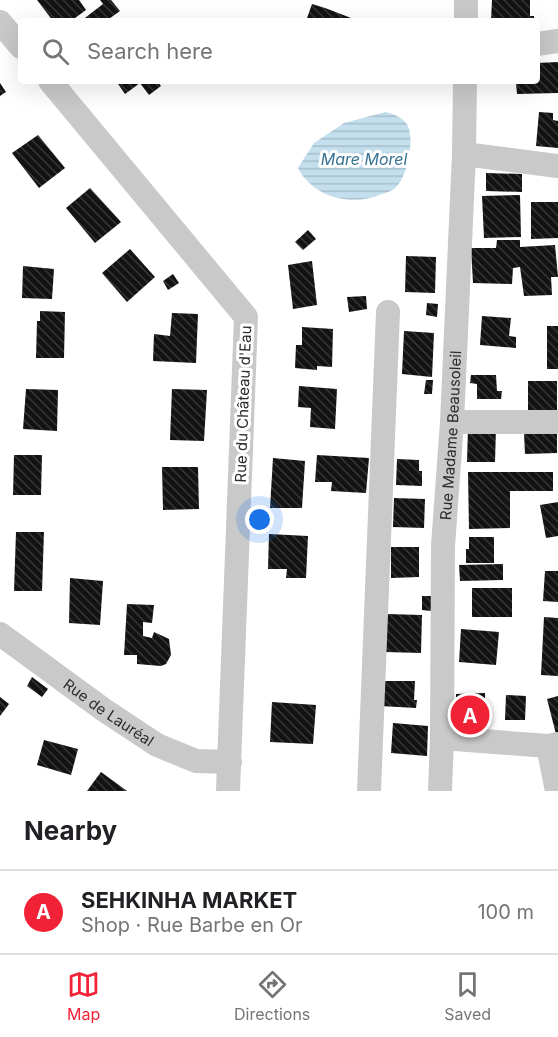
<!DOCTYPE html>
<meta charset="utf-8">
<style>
body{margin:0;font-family:Inter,sans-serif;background:#f6f6f6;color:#202124}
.you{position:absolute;left:260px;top:520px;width:21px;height:21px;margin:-15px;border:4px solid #fff;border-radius:50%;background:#1a73e8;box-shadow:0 0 0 9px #1a73e833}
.badge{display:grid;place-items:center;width:39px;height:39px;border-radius:50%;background:#f12136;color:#fff;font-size:20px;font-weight:700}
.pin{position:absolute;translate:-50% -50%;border:3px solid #fff;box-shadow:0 2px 6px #0006}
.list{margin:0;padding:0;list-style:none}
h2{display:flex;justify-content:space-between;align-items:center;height:78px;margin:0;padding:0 24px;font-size:26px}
h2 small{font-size:20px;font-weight:400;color:#757577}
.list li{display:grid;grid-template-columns:39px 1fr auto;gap:18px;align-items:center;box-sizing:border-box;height:84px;padding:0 24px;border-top:2px solid #e0e0e0}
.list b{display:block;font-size:22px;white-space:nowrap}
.list p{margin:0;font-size:20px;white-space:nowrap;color:#757577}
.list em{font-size:20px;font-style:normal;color:#757577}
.icon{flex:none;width:33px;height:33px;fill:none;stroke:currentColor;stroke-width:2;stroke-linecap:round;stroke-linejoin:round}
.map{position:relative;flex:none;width:558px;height:791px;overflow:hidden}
.search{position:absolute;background:#fff;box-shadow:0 6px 24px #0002;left:18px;right:18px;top:18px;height:66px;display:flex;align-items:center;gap:15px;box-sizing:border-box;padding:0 21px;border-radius:6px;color:#757577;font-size:22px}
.sheet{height:162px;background:#fff}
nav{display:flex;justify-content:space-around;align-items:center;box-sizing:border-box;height:84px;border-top:2px solid #e0e0e0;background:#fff;font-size:16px;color:#757577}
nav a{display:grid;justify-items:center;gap:3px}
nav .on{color:#f12136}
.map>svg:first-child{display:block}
.water{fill:url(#water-rules)}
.building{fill:url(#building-back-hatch)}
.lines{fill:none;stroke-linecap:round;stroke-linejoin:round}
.minor{stroke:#c9c9c9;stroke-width:24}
.labels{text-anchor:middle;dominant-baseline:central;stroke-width:6;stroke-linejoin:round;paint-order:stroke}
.street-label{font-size:15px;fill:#2c2c2c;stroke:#fff}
.water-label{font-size:16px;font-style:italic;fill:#367293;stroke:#fff}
</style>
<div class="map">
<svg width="558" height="791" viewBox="0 0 558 791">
<defs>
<pattern id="water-rules" width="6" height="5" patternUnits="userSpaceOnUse" patternTransform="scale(1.5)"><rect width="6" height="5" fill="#c3deed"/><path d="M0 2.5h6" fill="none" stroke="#a8bfcb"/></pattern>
<pattern id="building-back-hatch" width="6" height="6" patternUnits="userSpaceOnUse" patternTransform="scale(1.5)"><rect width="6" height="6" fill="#131313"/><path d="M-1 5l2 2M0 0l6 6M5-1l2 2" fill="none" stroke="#363636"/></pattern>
</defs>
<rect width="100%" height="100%" fill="#fff"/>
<path class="water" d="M385 112C393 114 400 116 406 123 416 135 408 178 395 188 392 191 386 193 382 194 353 207 313 198 298 168L314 143 344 123Z"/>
<g class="building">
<path d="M37 0H79L86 10 71 21H53Z"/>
<path d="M100 0H111L120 11 106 21H81L103 4Z"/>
<path d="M492 0H530V16H534V21H491Z"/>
<path d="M312 4 325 8 359 21H306Z"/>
<path d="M558 62V93L517 94 516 83 537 81V63Z"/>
<path d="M116 81H157L161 86 149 95 140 83 125 94Z"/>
<path d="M0 83 6 92 0 96Z"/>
<path d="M539 112 553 113V120L558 121V148L536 146Z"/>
<path d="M38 135 65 168 39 188 12 153Z"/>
<path d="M486 173 522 174V192L486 191Z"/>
<path d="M90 188 121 222 95 243 66 208Z"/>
<path d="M520 195 521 237 484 238 482 196Z"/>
<path d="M531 202H558V238L531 239Z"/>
<path d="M308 230 316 239 303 250 295 242Z"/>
<path d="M497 240H520V247L555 245 558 277H551L552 295 524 296 520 267 513 268 512 284 473 283 471 248H496Z"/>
<path d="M130 249 155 277 127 302 102 273Z"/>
<path d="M406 256 436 257 435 293 405 292Z"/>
<path d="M312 261 317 305 293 309 288 265Z"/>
<path d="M23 266 54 269 52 299 22 298Z"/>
<path d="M173 274 179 283 168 290 163 281Z"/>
<path d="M366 296 367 309 349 312 347 297Z"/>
<path d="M427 303 438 304 437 317 426 315Z"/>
<path d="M40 311 65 312 64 358H36L37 321H40Z"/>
<path d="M172 313 198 314 196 363 153 361 154 334 170 336Z"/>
<path d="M482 316 511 318 509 336 516 337V348L480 345Z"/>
<rect x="547" y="326" width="11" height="43"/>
<path d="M302 327 333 329 332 367 317 366V370L295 368 296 345H302Z"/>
<path d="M404 331 434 333 432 377 402 374Z"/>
<path d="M471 375H496L497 391H502L501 399H477V384L470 383Z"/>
<path d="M426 380H433L432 394H424Z"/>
<rect x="528" y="381" width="29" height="30"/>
<path d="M299 386 337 389 335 429 310 427 311 408 298 407Z"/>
<path d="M26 389 58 390 57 431 23 429Z"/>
<path d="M172 389 207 390 204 441 170 440Z"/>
<path d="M468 427H496L495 462H467Z"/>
<path d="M557 432V453L525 454 524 433Z"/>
<path d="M14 455H42L41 495H13Z"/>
<path d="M317 455 369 458 366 493 331 491 332 482H315Z"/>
<path d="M273 458 305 461 302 508H270Z"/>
<path d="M397 459 419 460V471H422V486L396 485Z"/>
<path d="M162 467H198L199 509 163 510Z"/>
<path d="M468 472H553V491H510V528L469 529Z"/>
<path d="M394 498 425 499 424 528 393 527Z"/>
<path d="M558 502V536L546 538 540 505Z"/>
<path d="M16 532H44L42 591H14Z"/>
<path d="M269 534 308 536 306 578H286L287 569H268Z"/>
<path d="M469 537H494V563H466V549H469Z"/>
<path d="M391 547H419V577L391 578Z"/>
<path d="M503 564V580L460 581 459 565Z"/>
<path d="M545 571H558V602L543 601Z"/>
<path d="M70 578 103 581 100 625 69 623Z"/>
<rect x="472" y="588" width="40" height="29"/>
<path d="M422 596H432L431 611 422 610Z"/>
<path d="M127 604 154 605 152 623 143 622V636L152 638 154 632 169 639 171 655 166 664 161 666 137 664V655H124Z"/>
<path d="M387 614 422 615 421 653 385 652Z"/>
<path d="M544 617 558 618V676L541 675Z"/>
<path d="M461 629 499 632 496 665 459 662Z"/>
<path d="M32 677 48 689 42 697 27 686Z"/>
<path d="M381 681H415L414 700H417L416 708 380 706Z"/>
<path d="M485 693V727H472V734H456V724L453 723V708L456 707V694Z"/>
<path d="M506 695 526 696 525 720H505Z"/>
<path d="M558 696V738H557L547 699Z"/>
<path d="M0 697 9 704 0 716Z"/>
<path d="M272 702 316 705 313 744 270 742Z"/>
<path d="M393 723 428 726 427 756 391 753Z"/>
<path d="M44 740 78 749 71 775 37 765Z"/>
<path d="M101 772 127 791H87Z"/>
</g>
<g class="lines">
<g class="minor">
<path d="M466 21V0"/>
<path d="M0 22 21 47"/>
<path d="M537 44 558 41"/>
<path d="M50 81 246 317 228 791"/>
<path d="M464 154 558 166"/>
<path d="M452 422H558"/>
<path id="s1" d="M0 634 104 710 157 745 196 761 230 762"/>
<path d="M442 738 548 746 558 744"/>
<path d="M548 746 557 791"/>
<path d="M369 791 388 312"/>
<path id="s2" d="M440 791 442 738 443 546 452 422 464 154 465 81"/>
</g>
</g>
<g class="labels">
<g class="street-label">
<text transform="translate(243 404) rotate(-88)">Rue du Château d'Eau</text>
<text stroke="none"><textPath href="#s2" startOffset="356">Rue Madame Beausoleil</textPath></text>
<text stroke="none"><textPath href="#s1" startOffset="134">Rue de Lauréal</textPath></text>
</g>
<g class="water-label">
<text x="364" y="159">Mare Morel</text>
</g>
</g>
</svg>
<div class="you"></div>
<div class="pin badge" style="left:470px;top:715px">A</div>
<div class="search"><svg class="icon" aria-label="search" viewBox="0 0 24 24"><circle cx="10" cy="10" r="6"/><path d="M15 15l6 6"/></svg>Search here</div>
</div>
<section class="sheet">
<h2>Nearby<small></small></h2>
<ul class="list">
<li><span class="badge">A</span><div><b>SEHKINHA MARKET</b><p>Shop · Rue Barbe en Or</p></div><em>100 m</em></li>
</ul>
</section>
<nav>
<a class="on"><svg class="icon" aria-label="map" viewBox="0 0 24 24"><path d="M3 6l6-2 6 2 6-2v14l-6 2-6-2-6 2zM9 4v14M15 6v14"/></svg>Map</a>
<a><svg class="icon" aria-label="directions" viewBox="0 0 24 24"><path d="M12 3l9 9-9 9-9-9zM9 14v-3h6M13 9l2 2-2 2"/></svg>Directions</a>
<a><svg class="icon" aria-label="saved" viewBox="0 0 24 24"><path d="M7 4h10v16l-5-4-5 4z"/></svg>Saved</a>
</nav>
